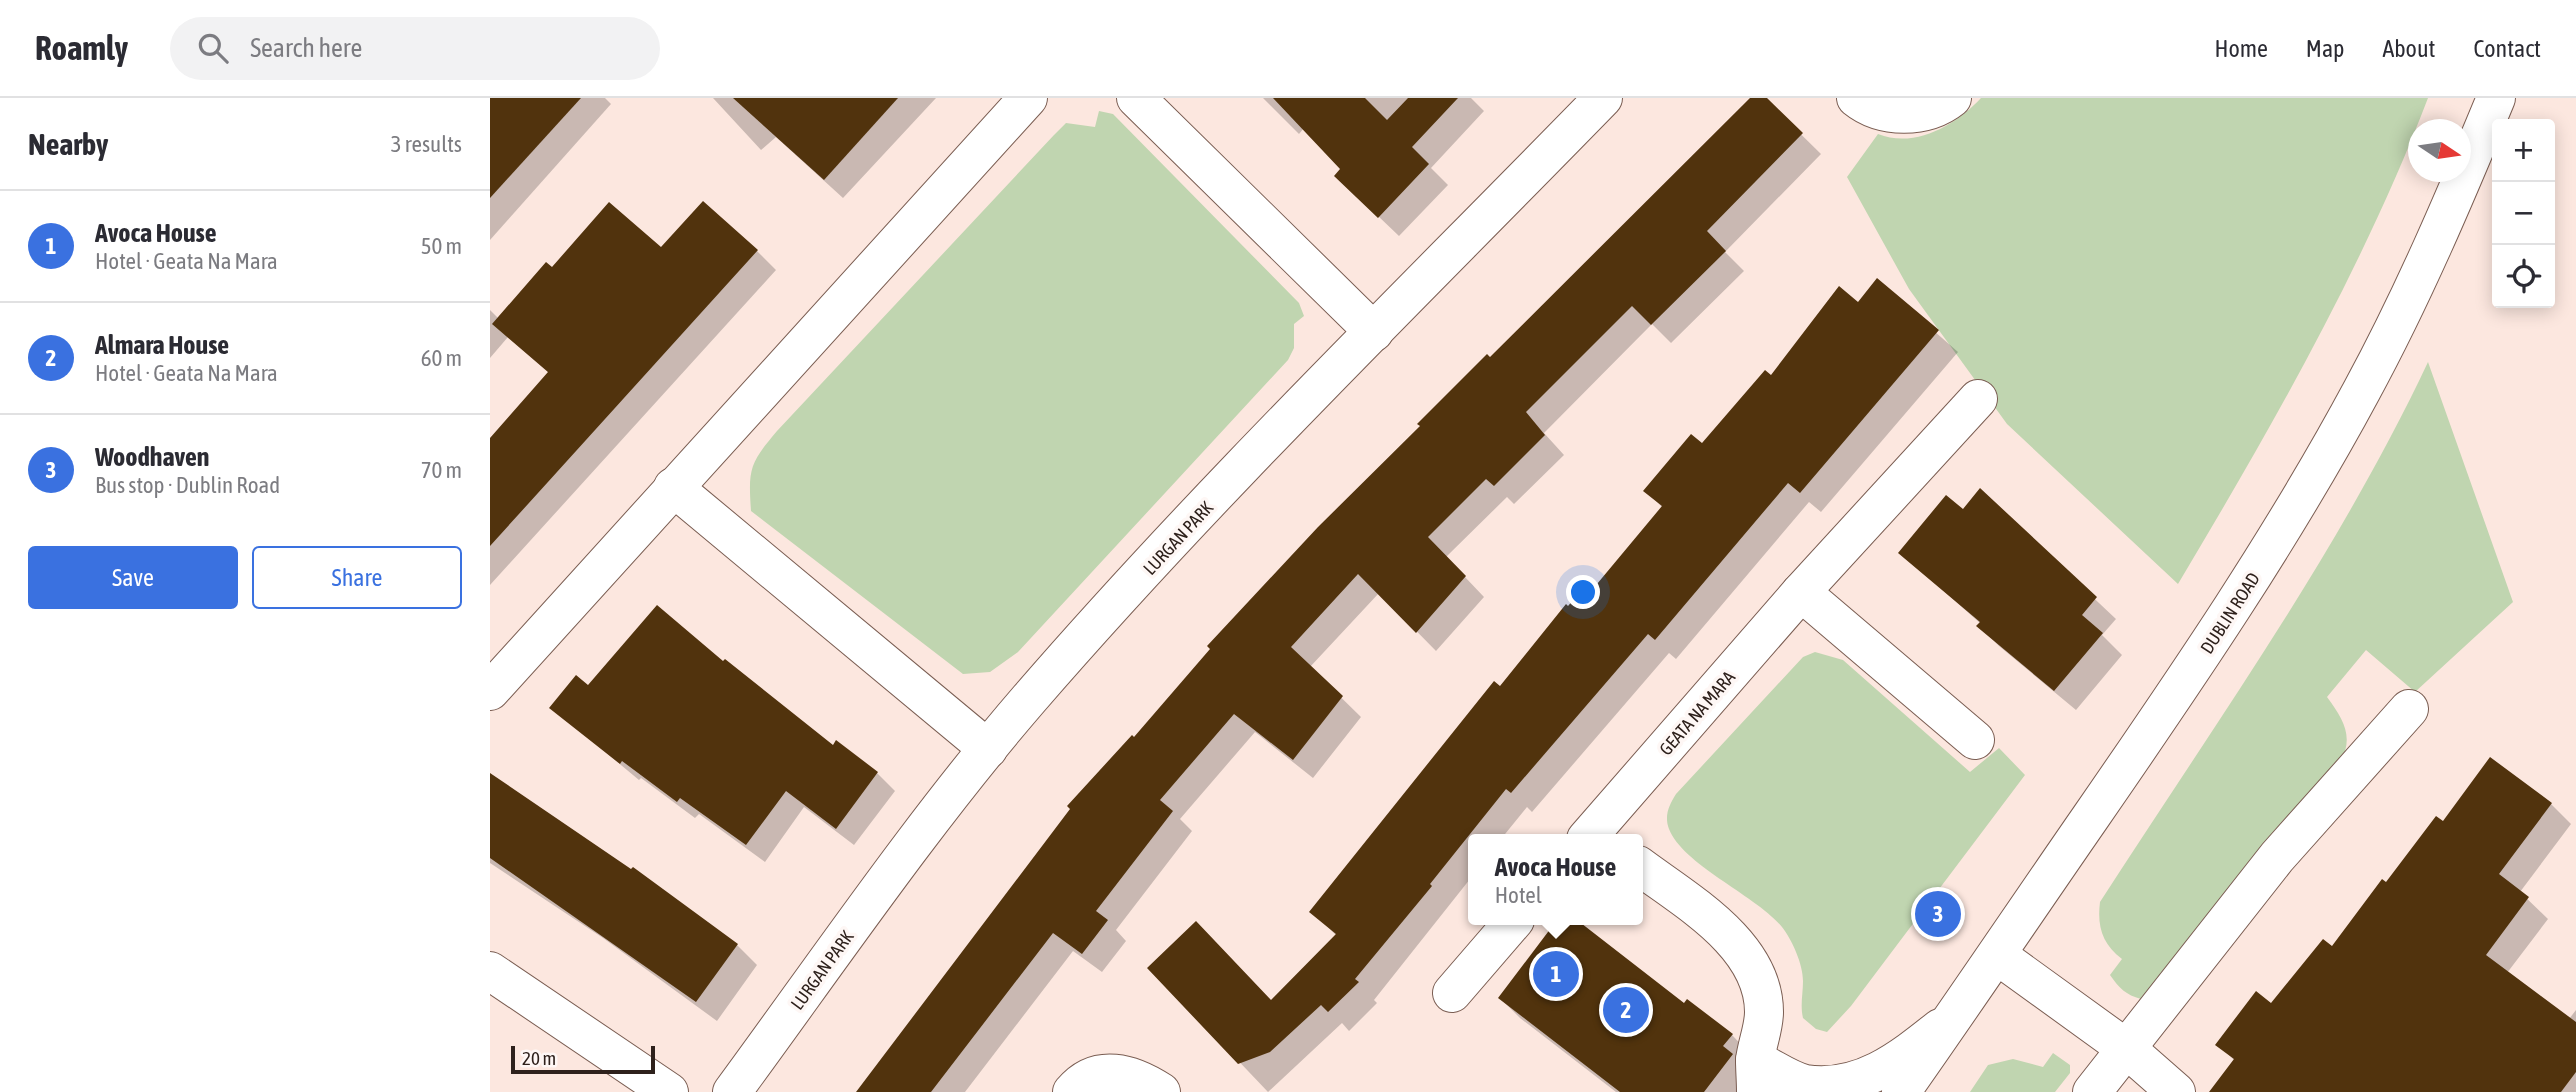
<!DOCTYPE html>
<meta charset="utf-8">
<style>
body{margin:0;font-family:"Asap Condensed",sans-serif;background:#f2f2f3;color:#2b2b33}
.controls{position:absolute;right:21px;top:21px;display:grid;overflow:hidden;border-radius:7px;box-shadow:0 4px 18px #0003}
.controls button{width:63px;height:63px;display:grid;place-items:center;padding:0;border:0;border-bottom:2px solid #e1e1e2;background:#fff;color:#2b2b33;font:35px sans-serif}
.compass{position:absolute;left:1918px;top:21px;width:63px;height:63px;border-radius:50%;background:#fff;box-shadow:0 4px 18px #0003;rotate:103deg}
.scale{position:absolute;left:21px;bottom:18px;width:144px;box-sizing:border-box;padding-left:7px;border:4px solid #2e211c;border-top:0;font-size:19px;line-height:24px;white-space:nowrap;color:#2e211c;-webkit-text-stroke:5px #fef7f5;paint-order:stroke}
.you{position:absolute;left:1094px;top:495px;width:24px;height:24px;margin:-18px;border:5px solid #fff;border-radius:50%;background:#1a73e8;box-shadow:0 0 0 10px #1a73e833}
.badge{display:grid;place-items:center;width:46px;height:46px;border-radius:50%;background:#3a71e0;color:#fff;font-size:23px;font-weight:700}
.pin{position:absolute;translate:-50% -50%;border:4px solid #fff;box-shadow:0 2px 7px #0006}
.popup{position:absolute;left:978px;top:736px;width:175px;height:91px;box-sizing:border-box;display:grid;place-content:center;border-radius:7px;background:#fff;filter:drop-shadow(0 2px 5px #0005);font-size:23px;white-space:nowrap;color:#7c7c81}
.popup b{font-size:26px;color:#2b2b33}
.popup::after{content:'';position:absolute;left:50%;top:100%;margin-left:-14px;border:14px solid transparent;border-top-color:#fff}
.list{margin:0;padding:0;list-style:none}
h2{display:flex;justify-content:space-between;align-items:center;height:91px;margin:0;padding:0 28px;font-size:30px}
h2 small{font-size:23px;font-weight:400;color:#7c7c81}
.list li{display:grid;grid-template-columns:46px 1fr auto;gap:21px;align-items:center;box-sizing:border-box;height:112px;padding:0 28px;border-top:2px solid #e1e1e2}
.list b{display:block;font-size:26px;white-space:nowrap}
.list p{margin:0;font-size:23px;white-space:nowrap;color:#7c7c81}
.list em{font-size:23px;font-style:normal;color:#7c7c81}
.actions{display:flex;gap:14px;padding:21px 28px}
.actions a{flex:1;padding:16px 0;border:2px solid #3a71e0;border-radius:7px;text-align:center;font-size:24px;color:#3a71e0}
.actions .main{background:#3a71e0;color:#fff}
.icon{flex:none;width:38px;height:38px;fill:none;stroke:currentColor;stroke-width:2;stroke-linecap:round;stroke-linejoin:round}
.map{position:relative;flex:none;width:2086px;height:994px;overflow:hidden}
header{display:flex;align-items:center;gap:42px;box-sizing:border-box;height:98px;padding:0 35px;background:#fff;border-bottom:2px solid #e1e1e2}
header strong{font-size:33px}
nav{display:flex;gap:38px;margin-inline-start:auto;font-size:24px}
.search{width:490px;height:63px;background:#f2f2f3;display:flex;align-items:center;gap:18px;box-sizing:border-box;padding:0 24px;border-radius:38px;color:#7c7c81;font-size:26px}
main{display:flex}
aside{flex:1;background:#fff}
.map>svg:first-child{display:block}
.green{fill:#c0d5b0}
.shadow{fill:#0003}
.building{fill:#51330d}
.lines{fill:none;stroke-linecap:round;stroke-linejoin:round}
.street-casing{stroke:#7a5d52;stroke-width:40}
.secondary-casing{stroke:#7a5d52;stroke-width:40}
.street{stroke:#fff;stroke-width:38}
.secondary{stroke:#fff;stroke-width:38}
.labels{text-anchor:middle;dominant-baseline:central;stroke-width:7;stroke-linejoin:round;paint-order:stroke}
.street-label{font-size:18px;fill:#2e211c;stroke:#fef7f5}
</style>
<header>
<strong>Roamly</strong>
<div class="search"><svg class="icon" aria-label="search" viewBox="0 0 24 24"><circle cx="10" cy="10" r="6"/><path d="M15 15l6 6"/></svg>Search here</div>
<nav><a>Home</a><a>Map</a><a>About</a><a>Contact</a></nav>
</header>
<main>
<aside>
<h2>Nearby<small>3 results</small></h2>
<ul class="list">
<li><span class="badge">1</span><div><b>Avoca House</b><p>Hotel · Geata Na Mara</p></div><em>50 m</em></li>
<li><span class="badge">2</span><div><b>Almara House</b><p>Hotel · Geata Na Mara</p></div><em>60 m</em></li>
<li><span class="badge">3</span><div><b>Woodhaven</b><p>Bus stop · Dublin Road</p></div><em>70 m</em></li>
</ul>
<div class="actions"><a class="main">Save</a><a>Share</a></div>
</aside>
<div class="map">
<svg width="2086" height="994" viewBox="0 0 2086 994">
<rect width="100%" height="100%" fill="#fce7df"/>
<g class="green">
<path d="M1491 0H1938C1873 170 1781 330 1688 486L1517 326 1419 191 1357 79 1388 36C1425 51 1466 27 1491 0Z"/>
<path d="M609 13 623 16 809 205 814 218 804 226V250L798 262 528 554 500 574 473 576 261 413C258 370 260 365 287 333L564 37 576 25 605 29Z"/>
<path d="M1938 264 2023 504 1925 594 1876 552 1837 599C1853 621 1864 638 1851 663L1651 901C1636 897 1629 890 1620 877L1632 861C1612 846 1607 828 1610 804 1724 627 1848 455 1938 264Z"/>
<path d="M1325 554 1353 562 1480 674 1509 650 1535 677 1361 908 1337 934 1326 931 1313 920C1310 907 1313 896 1313 883 1313 866 1302 842 1292 829 1267 798 1193 767 1179 731 1174 718 1179 707 1186 696L1313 559Z"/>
<path d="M1563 955 1580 967V975L1565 994H1480L1498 967 1523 961 1553 969Z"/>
</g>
<g class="shadow">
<path d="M7 0H115L121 6 0 142V8Z"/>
<path d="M223 0H446L353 100 286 39 271 52Z"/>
<path d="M773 0H981L994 13 941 70 958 87 909 138 866 97 853 71 814 30 809 36Z"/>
<path d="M1262 0H1274L1331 56 1235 154 1254 173 1181 245 1162 226 1054 335 1074 357 1024 406 1017 399 956 459 994 499 946 553 889 495 820 569 871 619 823 680 765 634 690 721 702 733 626 832 636 843 612 874 583 853 475 994H368L644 642 1000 261Z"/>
<path d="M171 151 267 153 286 172 0 487V342L59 275 18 239 0 260V212L8 220 62 172Z"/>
<path d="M1387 183 1468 254 1331 414 1319 404 1186 561 1179 555 1042 714 1037 709 1011 741H984V776L884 902 887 905 859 933 852 925 778 994 660 870 782 904 847 838 822 814 1078 510 1097 500 1173 410 1156 393 1212 347 1282 280 1368 206Z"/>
<path d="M1490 393 1626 521 1612 537 1632 557 1586 612 1509 548 1489 528 1491 526 1411 455 1473 413Z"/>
<path d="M233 565 343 650 387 675 405 693 364 747 314 709 275 764 209 716 205 720 151 680 149 682 61 609 99 590Z"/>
<path d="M0 689 247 847 267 867 227 923 113 840 0 765Z"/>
<path d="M2061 706 2081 726 2030 794 2058 821 2017 875 2079 921 2086 912V994H1736L1745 963 1728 946 1781 907 1842 850 1953 726Z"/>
<path d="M1070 822H1084L1195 907 1242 937 1262 958 1250 994H1126L1030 920 1010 900Z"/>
</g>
<g class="building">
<path d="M0 0H91L0 100Z"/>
<path d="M243 0H408L334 82Z"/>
<path d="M783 0H875L897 22 918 0H968L922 49 939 66 888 120 844 78 850 71Z"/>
<path d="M1260 0H1277L1313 35 1217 133 1236 153 1161 227 1142 208 1036 314 1055 337 1004 388 996 381 938 439 976 478 926 535 868 476 801 549 853 598 803 662 744 616 670 702 683 713 606 813 618 822 592 856 563 835 441 994H366L580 711 577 708 642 637 644 639 720 551 717 548 828 429 930 328 927 326 997 256 1000 259Z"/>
<path d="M213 103 268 152 0 448V340L58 274 2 226 56 164 62 169 119 104 171 149Z"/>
<path d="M1387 180 1449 232 1310 395 1298 385 1165 542 1158 536 1021 695 1016 691 940 786 942 788 865 881 869 884 838 914 831 907 780 954 748 966 657 870 706 823 781 902 846 836 819 814 1004 583 1010 588 1076 506 1078 508 1091 493 1097 498 1172 408 1153 393 1201 336 1212 345 1275 272 1281 277 1349 188 1368 204Z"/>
<path d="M1490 390 1607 499 1592 517 1613 535 1564 593 1486 528 1490 524 1408 455 1456 397 1473 411Z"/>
<path d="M167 507 233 563 235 561 343 647 346 642 388 674 346 731 296 693 256 747 190 700 187 704 132 663 130 666 59 610 86 577 98 587Z"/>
<path d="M2000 659 2062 705 2009 776 2039 799 1996 857 2086 924V974L2071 994H1719L1744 961 1725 947 1766 893 1781 905 1833 841 1842 848 1892 781 1896 784 1946 718 1953 723Z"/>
<path d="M0 675 141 771 143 769 248 846 206 904 0 760Z"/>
<path d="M1067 822H1087L1194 905 1197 901 1243 936 1233 948 1243 956 1214 994H1130L1008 900Z"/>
</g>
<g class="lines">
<g class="street-casing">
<g id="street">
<path d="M646 0 884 234"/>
<path d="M1366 0C1392 21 1436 21 1462 0"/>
<path d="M183 389 498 651"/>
<path d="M1311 494 1485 642"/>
<path d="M0 593 538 0"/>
<path d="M1096 741 1311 494 1488 301"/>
<path d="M1148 767C1196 803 1274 846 1274 914 1274 930 1267 946 1265 962 1265 972 1266 983 1266 994"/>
<path d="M1507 857 1637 951 1686 994"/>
<path d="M0 873 179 994"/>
<path d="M962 895 1025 822"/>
<path d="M1265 962C1281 969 1298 982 1315 986 1370 994 1410 962 1450 930"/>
<path d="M242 994C339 862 432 725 539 601 720 392 920 198 1113 0"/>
<path d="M582 994C607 964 642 975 671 994"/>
<path d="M1602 994 1787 759 1919 611"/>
</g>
</g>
<g class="secondary-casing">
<path id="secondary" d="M1411 994C1475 903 1537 811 1600 720 1696 581 1792 441 1872 292 1923 198 1965 99 2006 0"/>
</g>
<use href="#street" class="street"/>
<use href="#secondary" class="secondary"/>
</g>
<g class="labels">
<g class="street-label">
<text transform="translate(688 440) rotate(-47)">LURGAN PARK</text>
<text transform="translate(1740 515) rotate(-57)">DUBLIN ROAD</text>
<text transform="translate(1207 615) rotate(-49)">GEATA NA MARA</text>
<text transform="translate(332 872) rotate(-54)">LURGAN PARK</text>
</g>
</g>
</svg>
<div class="controls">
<button>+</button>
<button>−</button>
<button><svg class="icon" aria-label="locate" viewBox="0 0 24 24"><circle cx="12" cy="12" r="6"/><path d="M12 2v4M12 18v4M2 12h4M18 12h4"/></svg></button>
</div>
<svg class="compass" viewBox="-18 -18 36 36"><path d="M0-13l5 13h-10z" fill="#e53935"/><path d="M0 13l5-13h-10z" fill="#7c7c81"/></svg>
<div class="scale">20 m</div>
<div class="you"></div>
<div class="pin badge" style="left:1066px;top:876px">1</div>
<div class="popup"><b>Avoca House</b>Hotel</div>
<div class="pin badge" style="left:1136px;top:912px">2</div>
<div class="pin badge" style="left:1448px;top:816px">3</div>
</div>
</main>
